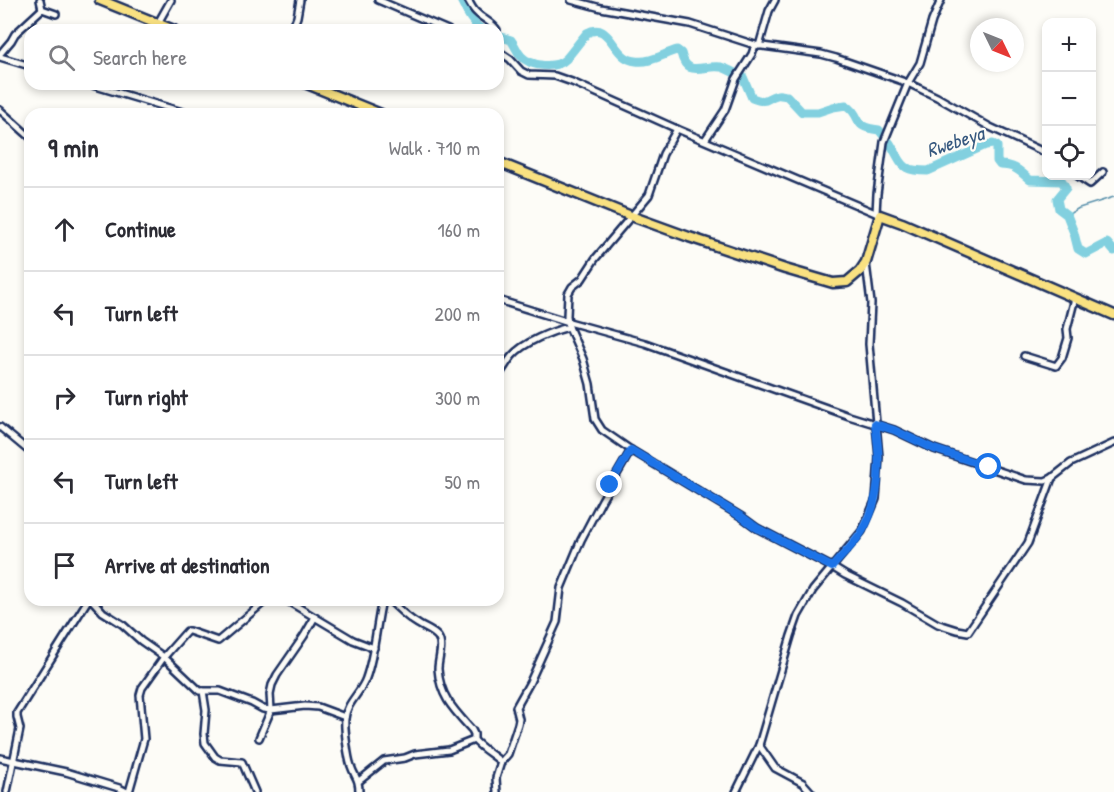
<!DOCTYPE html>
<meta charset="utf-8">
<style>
body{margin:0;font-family:"Patrick Hand",sans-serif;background:#f2f2f3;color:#2b2b33}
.controls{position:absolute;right:18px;top:18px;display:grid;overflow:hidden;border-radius:12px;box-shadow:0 3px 9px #0003}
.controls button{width:54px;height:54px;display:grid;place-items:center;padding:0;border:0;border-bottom:2px solid #e1e1e2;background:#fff;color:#2b2b33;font:30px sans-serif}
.compass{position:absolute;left:970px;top:18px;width:54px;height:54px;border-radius:50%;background:#fff;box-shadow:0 3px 9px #0003;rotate:133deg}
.stop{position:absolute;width:18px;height:18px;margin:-14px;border:4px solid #1a73e8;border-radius:50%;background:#fff}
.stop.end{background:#1a73e8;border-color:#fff;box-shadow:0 2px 6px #0008}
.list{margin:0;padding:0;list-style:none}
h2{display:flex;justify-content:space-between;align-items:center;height:78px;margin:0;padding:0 24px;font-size:26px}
h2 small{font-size:20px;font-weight:400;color:#7c7c81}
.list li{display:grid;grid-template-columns:39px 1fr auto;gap:18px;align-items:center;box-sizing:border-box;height:84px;padding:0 24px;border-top:2px solid #e1e1e2}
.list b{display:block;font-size:22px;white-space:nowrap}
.list em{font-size:20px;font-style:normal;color:#7c7c81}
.icon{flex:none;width:33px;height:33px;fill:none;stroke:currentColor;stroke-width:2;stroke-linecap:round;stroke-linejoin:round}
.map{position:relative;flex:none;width:1114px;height:792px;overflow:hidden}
.search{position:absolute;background:#fff;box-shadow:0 3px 9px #0003;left:24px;top:24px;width:480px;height:66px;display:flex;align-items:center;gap:15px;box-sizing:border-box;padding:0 21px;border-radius:18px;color:#7c7c81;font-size:22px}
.panel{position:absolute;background:#fff;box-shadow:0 3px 9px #0003;left:24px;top:108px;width:480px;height:498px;border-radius:18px}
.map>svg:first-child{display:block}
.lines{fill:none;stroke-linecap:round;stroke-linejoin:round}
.stream{stroke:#5990ab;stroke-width:1.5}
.river{stroke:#82d0df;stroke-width:9}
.street-casing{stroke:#1b2f5e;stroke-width:10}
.primary-casing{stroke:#1b2f5e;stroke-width:13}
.street{stroke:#fdfcf7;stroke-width:5}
.primary{stroke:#f9e181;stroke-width:8}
.route{stroke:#1a73e8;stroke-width:8}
.labels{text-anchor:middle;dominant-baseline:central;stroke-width:4.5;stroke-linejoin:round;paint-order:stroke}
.water-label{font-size:20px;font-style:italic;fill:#35577e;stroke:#fdfcf7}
</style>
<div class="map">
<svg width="1114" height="792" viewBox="0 0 1114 792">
<rect width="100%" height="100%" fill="#fdfcf7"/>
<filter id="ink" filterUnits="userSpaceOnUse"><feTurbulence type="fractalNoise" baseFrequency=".0167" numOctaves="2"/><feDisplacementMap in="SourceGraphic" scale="12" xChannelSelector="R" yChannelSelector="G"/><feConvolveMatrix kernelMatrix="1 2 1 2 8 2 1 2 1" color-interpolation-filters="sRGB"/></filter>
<g filter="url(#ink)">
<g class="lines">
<path class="stream" d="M1067 215 1079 208 1114 197"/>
<g class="river">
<path d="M461 0C467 12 471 22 482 30"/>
<path d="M498 36 511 40C515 45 517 52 521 56 531 67 556 69 566 59 573 51 580 41 587 33 611 20 612 59 636 61 651 63 663 54 677 50L681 53C687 79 703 64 721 67 728 69 736 74 743 77L752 98C768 104 765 98 777 95 780 94 784 96 787 96L802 112H818L833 107 846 105C864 117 850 127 879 130 883 135 888 140 891 145 904 166 901 171 928 171L986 145 993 144 997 146V161L1000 165C1015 165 1020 171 1030 180L1062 181 1066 188 1057 199 1059 209 1067 215 1074 233 1078 249 1086 254 1107 243 1114 251"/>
</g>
<g class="street-casing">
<g id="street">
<path d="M40 0 42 9 56 14"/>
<path d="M378 0 448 30"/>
<path d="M468 0C471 5 473 10 477 13 483 19 493 23 497 30"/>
<path d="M571 0 601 8 690 24 755 45 821 54 836 58 908 83 937 97 990 127 1046 153"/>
<path d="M158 23 171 0"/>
<path d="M292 30 297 17 300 0"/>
<path d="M759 46 769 11 775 0"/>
<path d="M498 51 510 59 521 71 529 75 555 76 572 82 677 129 880 215"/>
<path d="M0 54 11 41 15 34 42 9"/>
<path d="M0 57 30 66"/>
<path d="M89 84 189 114"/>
<path d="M0 110 30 137"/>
<path d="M677 129 663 154 649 195 595 259 582 279 572 287 568 294 567 316 569 327 583 359 590 384 595 419 602 430 631 450 742 517 757 528 832 567 845 575 902 603 938 624 957 630 968 632 1028 543 1052 478"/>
<path d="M705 140 725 110 736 79 752 54 755 45"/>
<path d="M1078 176 1090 184 1103 172"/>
<path d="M876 213 877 194 884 142 908 83 920 63 932 21 941 0"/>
<path d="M498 300 569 322 645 343 849 416 894 430 934 449 1026 480 1045 481 1052 478 1071 463 1114 443"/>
<path d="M1024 356 1056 366 1062 358 1068 338 1067 329 1075 298"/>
<path d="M498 376C503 370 507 362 512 356 524 342 552 331 569 327"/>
<path d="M0 427 30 452"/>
<path d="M92 600 103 612 122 624 141 641 164 657 200 691H220L252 703 263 709 271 710 305 706 318 707 345 717"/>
<path d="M286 600 353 640 374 648"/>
<path d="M389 600C398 608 407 618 418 624 425 629 432 630 438 637 444 646 438 659 438 669 440 697 454 710 472 730L474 734V740C482 749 492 754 501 762L496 778 497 792"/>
<path d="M203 691 206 710 204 734 205 743 215 757 220 760 242 762 255 792"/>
<path d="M259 738 271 710 270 694 272 685 277 675 304 636 315 617"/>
<path d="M759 745 775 768 803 783 811 792"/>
<path d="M0 758 66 772 119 788 127 792"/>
<path d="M501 762 508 754 518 724 519 719 516 707 530 682 557 622 561 588 581 540 602 500 631 450"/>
<path d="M359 781 384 761 405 758 415 754 449 750 474 740"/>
<path d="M7 792 20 729 17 717V713L88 600"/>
<path d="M129 792 144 739 140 695 142 688 164 657 187 631H189L218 641 263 603 264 600"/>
<path d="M359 792C359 778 355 778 351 766 348 758 344 728 345 719 346 703 361 693 366 678 375 653 376 626 382 600"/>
<path d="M736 792 759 745 791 636 798 616 813 590 862 531 876 499 879 457 869 344 871 303 866 263"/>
</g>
</g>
<g class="primary-casing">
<g id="primary">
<path d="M100 0 174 30"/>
<path d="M307 84 381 114"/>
<path d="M498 162 631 216 689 237 785 269 833 283 847 282 860 271 866 262 880 215 902 223 1114 315"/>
</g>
</g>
<use href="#street" class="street"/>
<use href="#primary" class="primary"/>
</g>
</g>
<g class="lines" filter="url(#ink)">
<path class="route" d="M610 485 631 450 742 517 757 528 832 567C842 555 855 544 863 530 881 499 881 459 875 424L894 430 934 449 989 467"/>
</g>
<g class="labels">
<g class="water-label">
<text transform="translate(955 141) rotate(-18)">Rwebeya</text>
</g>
</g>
</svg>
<div class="controls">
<button>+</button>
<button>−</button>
<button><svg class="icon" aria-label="locate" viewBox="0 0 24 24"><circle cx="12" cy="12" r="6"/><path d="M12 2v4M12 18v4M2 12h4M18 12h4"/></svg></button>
</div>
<svg class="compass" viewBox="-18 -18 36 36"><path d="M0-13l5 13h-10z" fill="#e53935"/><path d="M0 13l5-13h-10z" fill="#7c7c81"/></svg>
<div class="stop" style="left:989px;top:467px"></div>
<div class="stop end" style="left:610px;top:485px"></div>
<div class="search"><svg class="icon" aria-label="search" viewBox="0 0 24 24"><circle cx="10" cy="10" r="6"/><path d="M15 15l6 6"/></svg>Search here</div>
<section class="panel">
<h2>9 min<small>Walk · 710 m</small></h2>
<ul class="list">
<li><svg class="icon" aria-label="ahead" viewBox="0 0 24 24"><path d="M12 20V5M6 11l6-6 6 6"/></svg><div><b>Continue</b></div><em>160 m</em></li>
<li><svg class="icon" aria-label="left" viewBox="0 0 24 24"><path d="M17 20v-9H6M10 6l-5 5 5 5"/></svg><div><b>Turn left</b></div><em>200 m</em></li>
<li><svg class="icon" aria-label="right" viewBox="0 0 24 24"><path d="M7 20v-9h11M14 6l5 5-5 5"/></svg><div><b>Turn right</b></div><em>300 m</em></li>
<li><svg class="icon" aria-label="left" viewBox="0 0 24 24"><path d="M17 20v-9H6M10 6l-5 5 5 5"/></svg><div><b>Turn left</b></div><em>50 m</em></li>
<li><svg class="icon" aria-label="arrive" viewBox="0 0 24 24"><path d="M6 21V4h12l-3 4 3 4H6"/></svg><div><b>Arrive at destination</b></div></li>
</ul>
</section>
</div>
